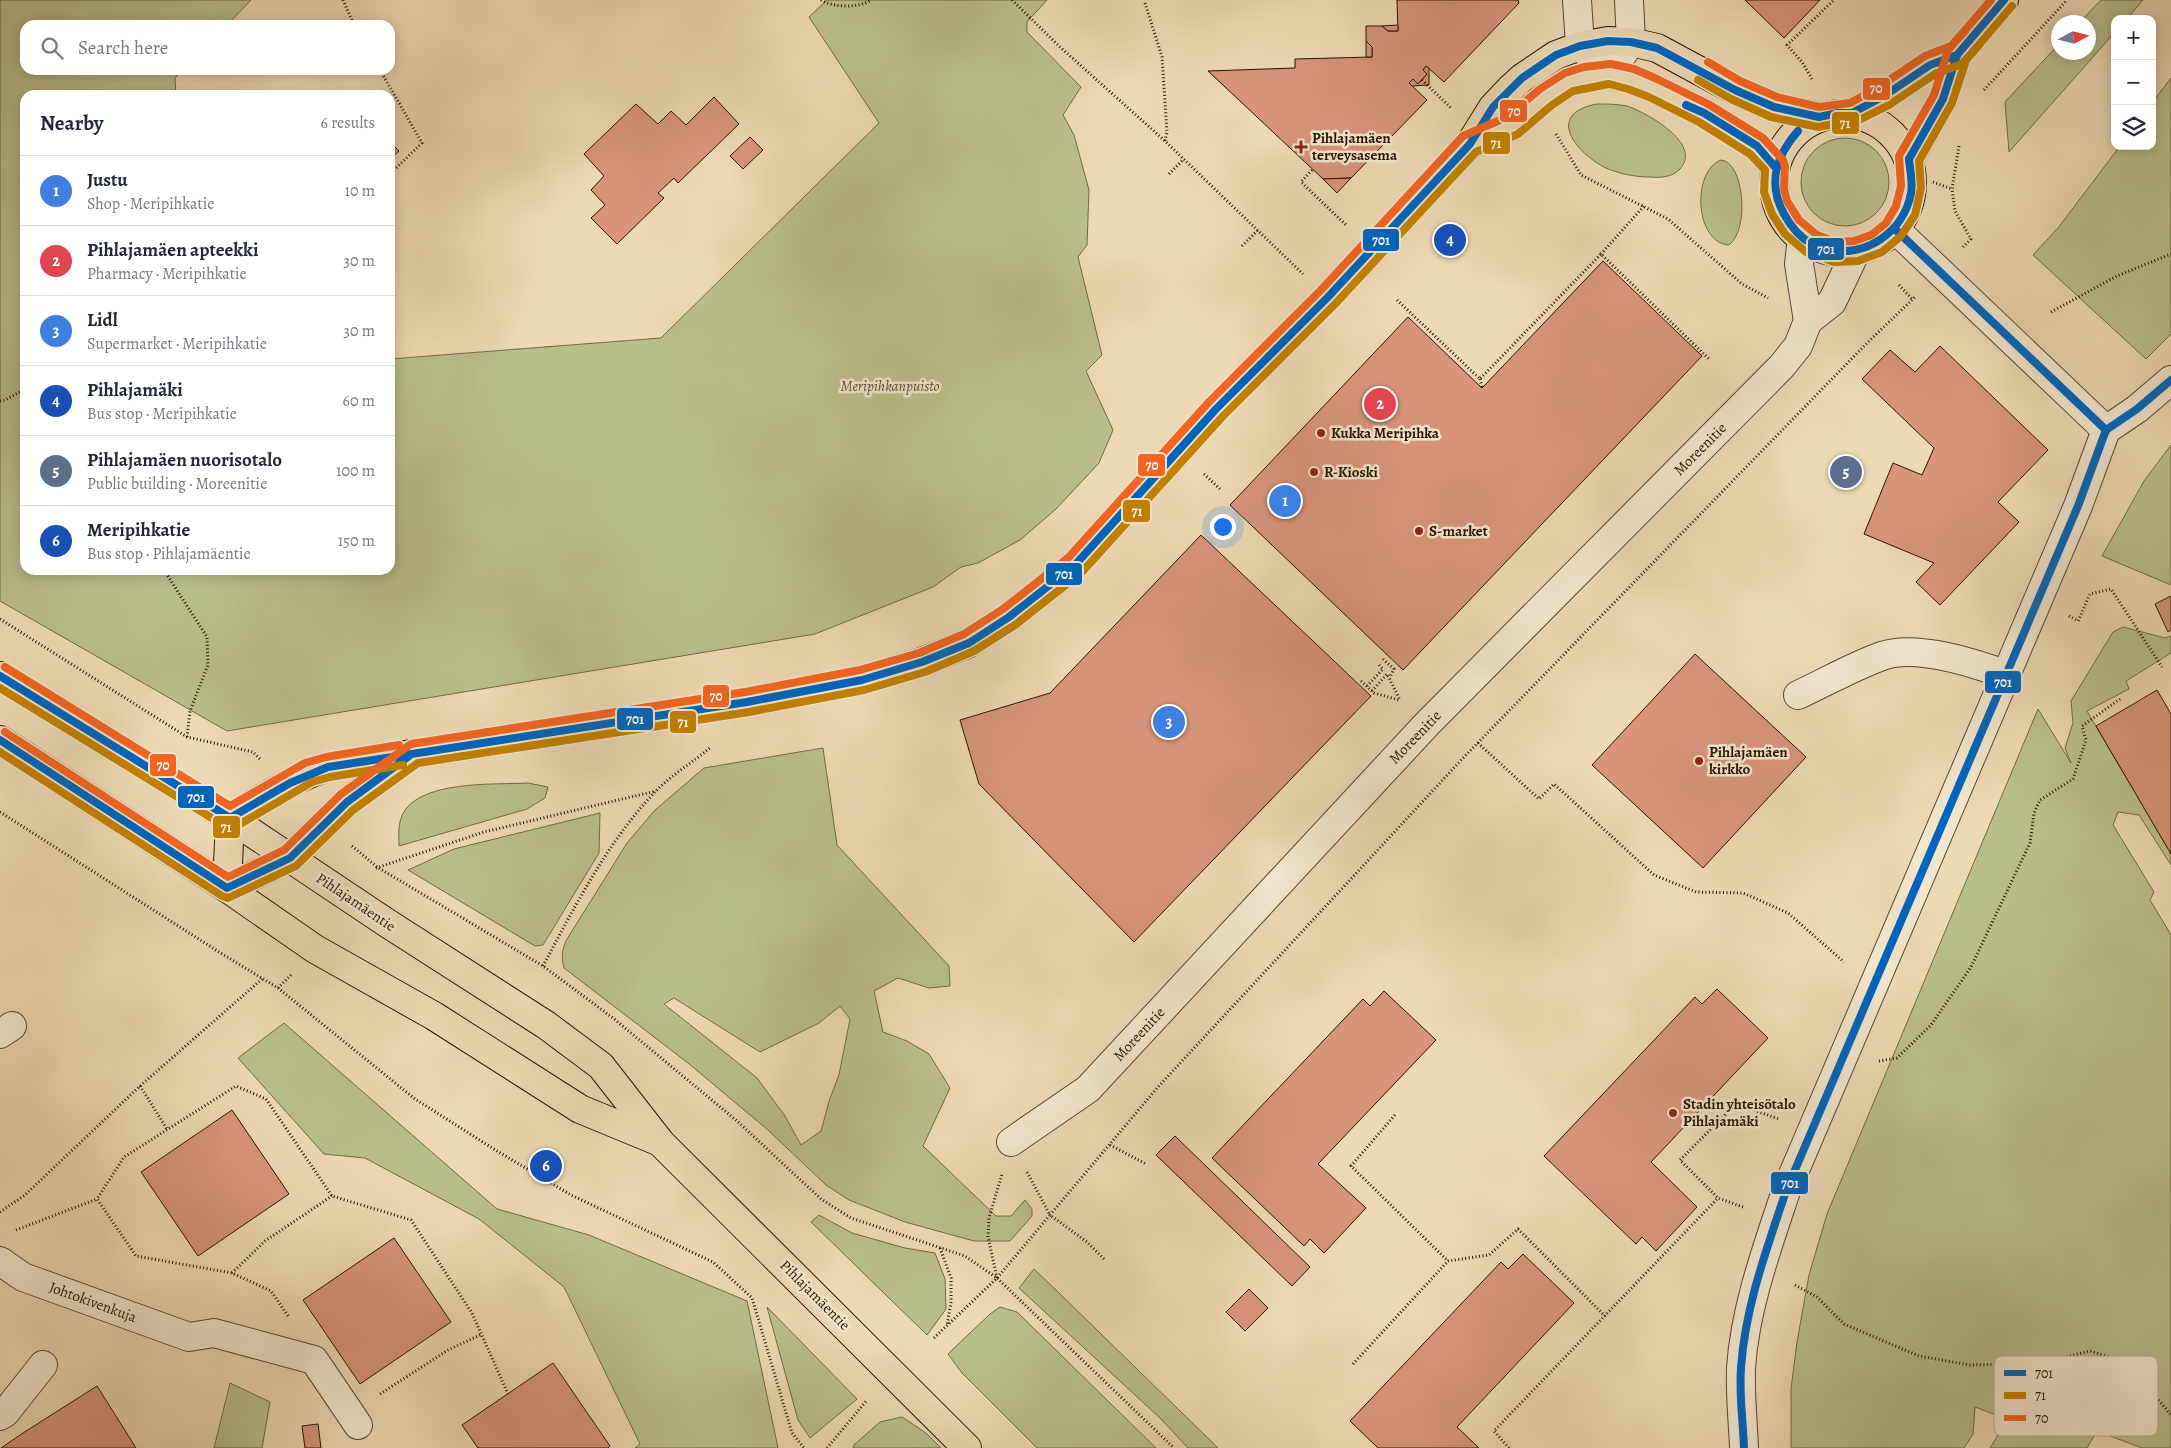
<!DOCTYPE html>
<meta charset="utf-8">
<style>
body{margin:0;font-family:Alegreya,serif;background:#f2f2f3;color:#1f2937}
.controls{position:absolute;right:15px;top:15px;display:grid;overflow:hidden;border-radius:10px;box-shadow:0 2px 12px #0003}
.controls button{width:45px;height:45px;display:grid;place-items:center;padding:0;border:0;border-bottom:1px solid #e0e1e3;background:#fff;color:#1f2937;font:25px sans-serif}
.compass{position:absolute;left:2051px;top:15px;width:45px;height:45px;border-radius:50%;background:#fff;box-shadow:0 2px 12px #0003;rotate:83deg}
.you{position:absolute;left:1222px;top:526px;width:18px;height:18px;margin:-12px;border:4px solid #fff;border-radius:50%;background:#1a73e8;box-shadow:0 0 0 8px #1a73e833}
.badge{display:grid;place-items:center;width:32px;height:32px;border-radius:50%;background:#ea580c;color:#fff;font-size:16px;font-weight:700}
.pin{position:absolute;translate:-50% -50%;border:2px solid #fff;box-shadow:0 1px 5px #0006}
.list{margin:0;padding:0;list-style:none}
h2{display:flex;justify-content:space-between;align-items:center;height:65px;margin:0;padding:0 20px;font-size:21px}
h2 small{font-size:16px;font-weight:400;color:#747a83}
.list li{display:grid;grid-template-columns:32px 1fr auto;gap:15px;align-items:center;box-sizing:border-box;height:70px;padding:0 20px;border-top:1px solid #e0e1e3}
.list b{display:block;font-size:19px;white-space:nowrap}
.list p{margin:0;font-size:16px;white-space:nowrap;color:#747a83}
.list em{font-size:16px;font-style:normal;color:#747a83}
.icon{flex:none;width:28px;height:28px;fill:none;stroke:currentColor;stroke-width:2;stroke-linecap:round;stroke-linejoin:round}
.map{position:relative;flex:none;width:2171px;height:1448px;overflow:hidden}
.search{position:absolute;background:#fff;box-shadow:0 2px 12px #0003;left:20px;top:20px;width:375px;height:55px;display:flex;align-items:center;gap:12px;box-sizing:border-box;padding:0 18px;border-radius:15px;color:#747a83;font-size:19px}
.panel{position:absolute;background:#fff;box-shadow:0 2px 12px #0003;left:20px;top:90px;width:375px;height:485px;border-radius:15px}
.map>svg:first-child{display:block}
.green{fill:#b9bf8c;stroke:#706847;fill-rule:evenodd}
.building{fill:#d7947b;stroke:#281202}
.lines{fill:none;stroke-linecap:round;stroke-linejoin:round}
.minor-casing{stroke:#59442e;stroke-width:30}
.major-casing{stroke:#281202;stroke-width:30}
.path{stroke:#281202;stroke-width:3;stroke-dasharray:1 2.5;stroke-linecap:butt}
.minor{stroke:#f3e6ce;stroke-width:28}
.major{stroke:#edd9b4;stroke-width:28}
.bus-1-casing{stroke:#f3e6ce;stroke-width:11}
.bus-2-casing{stroke:#f3e6ce;stroke-width:11}
.bus-3-casing{stroke:#f3e6ce;stroke-width:11}
.bus-1{stroke:#0065bd;stroke-width:8}
.bus-2{stroke:#c38100;stroke-width:8}
.bus-3{stroke:#f26522;stroke-width:8}
.poi-dot{fill:#8f2418;stroke:#f3e6ce;stroke-width:2}
.labels{text-anchor:middle;dominant-baseline:central;stroke-width:5;stroke-linejoin:round;paint-order:stroke}
.poi-label{font-size:15px;font-weight:bold;fill:#281202;stroke:#f3e6ce;text-anchor:start}
.park-label{font-size:15px;font-style:italic;fill:#5b4f32;stroke:#f3e6ce}
.street-label{font-size:15px;fill:#281202;stroke:#f3e6ce}
.key{fill:#f3e6ce;stroke:#b6a691;stroke-width:1}
.key-label{font-size:14px;fill:#281202}
.line-badge{stroke:#f3e6ce;stroke-width:2}
.badge-label{font-size:14px;text-anchor:middle;font-weight:bold;fill:#fff}
</style>
<div class="map">
<svg width="2171" height="1448" viewBox="0 0 2171 1448">
<rect width="100%" height="100%" fill="#edd9b4"/>
<filter id="stains"><feTurbulence type="fractalNoise" baseFrequency=".004" numOctaves="4"/><feColorMatrix values="0 0 0 0 .2 0 0 0 0 .09 0 0 0 0 .02 0 0 0 .5 -.17"/></filter>
<radialGradient id="worn" r=".72"><stop offset=".6" stop-color="#630" stop-opacity="0"/><stop offset="1" stop-color="#630" stop-opacity=".3"/></radialGradient>
<g class="green">
<path d="M0 0H251L227 25H25V70H182L175 78 176 95H25V570H390V359L661 338 879 123 809 17 827 0H1047L1027 22V32L1081 87 1063 115 1074 135 1089 190 1087 245 1078 257 1102 355 1086 371 1113 430 1099 463 1056 509 1020 540 978 563 961 567 933 587 815 634 227 731 0 601Z"/>
<path d="M2101 0H2143L2127 19H2115V32L2009 152 2005 102 2058 45V52H2088V22H2080Z"/>
<path d="M2171 78V334L2146 359 2033 255 2058 228 2120 146H2152V103Z"/>
<path d="M1597 104C1606 104 1617 104 1627 106 1645 112 1705 144 1679 170 1672 177 1660 178 1651 177 1635 177 1620 174 1606 168 1576 153 1544 114 1597 104Z"/>
<circle cx="1845" cy="182" r="44"/>
<path d="M1721 160C1744 162 1750 229 1729 245 1695 243 1691 172 1721 160Z"/>
<path d="M2171 445V585L2102 556 2144 481Z"/>
<path d="M2123 627 2165 638 2171 636V653L2126 681 2129 689 2087 711 2171 854V865L2139 815 2118 812 2113 825 2154 892 2150 900 2171 935V1448H2142L2097 1431 2087 1448H1990L2001 1430V1417L1975 1407 1973 1434 1964 1448H1791V1389L1797 1342 1809 1275 1827 1214 2038 709 2071 763 2065 748 2073 723 2071 701 2113 632Z"/>
<path d="M823 748 837 845 949 966 950 986 929 988 898 978 874 991 883 1032 907 1041 929 1054 950 1088 923 1146 996 1216H1011L1025 1200 1032 1209V1216L1010 1241H974L905 1222 849 1200 826 1185 768 1130 688 1063 564 968C561 957 562 949 567 939L627 843 655 810 704 768ZM674 998 760 1052 819 1023 840 1006 850 1019 839 1075 830 1098 821 1131 801 1145 785 1116 757 1078 664 1004Z"/>
<path d="M528 783 548 787 545 798 527 809 399 846C399 838 398 830 400 822 409 779 494 785 528 783Z"/>
<path d="M600 813 599 853 543 945 535 946 408 870 454 849Z"/>
<path d="M284 1023 497 1209 589 1235 747 1301 778 1448H635L640 1444 564 1287 479 1219 365 1158 324 1154 238 1058Z"/>
<path d="M819 1215 852 1233 905 1248 935 1253 945 1279 946 1309 927 1335 811 1222Z"/>
<path d="M1034 1269 1058 1292 1218 1448H1188L1160 1418 1019 1288Z"/>
<path d="M767 1307 857 1399 810 1438 798 1420Z"/>
<path d="M1000 1307 1017 1312 1156 1448H1037L962 1373 948 1354 990 1314Z"/>
<path d="M230 1383 270 1402 262 1448H214Z"/>
<path d="M902 1417 926 1433 941 1448H853L854 1445 880 1422Z"/>
</g>
<g class="building">
<path d="M1397 0H1518L1519 3 1444 82 1426 66 1423 70 1427 74 1418 84 1413 79 1409 83 1427 100 1351 178 1323 179 1208 71 1295 68V59L1372 57V47L1366 41V26H1382L1388 31H1398Z"/>
<path d="M1745 0H1820L1784 38Z"/>
<path d="M1398 25V31H1388L1382 26Z"/>
<path d="M1366 41 1372 47V57H1366Z"/>
<path d="M1426 66 1429 68V85L1412 86 1409 83 1413 79 1418 84 1427 74 1423 70Z"/>
<path d="M714 97 739 124 678 183 674 178 658 193 664 198 617 244 591 218 605 205 591 190 604 176 584 154 636 104 658 124 671 111 686 125Z"/>
<path d="M750 137 763 150 743 169 730 156Z"/>
<path d="M390 142 399 151 390 159Z"/>
<path d="M1351 178 1337 193 1323 179Z"/>
<path d="M1603 261 1702 356 1403 670 1230 505 1408 317 1482 388Z"/>
<path d="M1940 346 2048 450 1998 502 2019 522 1940 605 1916 582 1934 563 1864 534 1893 463 1922 475 1934 448 1862 379 1890 350 1915 372Z"/>
<path d="M1201 535 1371 696 1134 942 979 784 960 720 1050 693Z"/>
<path d="M2171 596V630L2168 632 2155 604Z"/>
<path d="M1695 654 1806 757 1703 868 1592 765Z"/>
<path d="M2157 690 2171 714V854L2096 726Z"/>
<path d="M1717 989 1768 1038 1651 1162 1697 1207 1656 1251 1642 1237 1636 1244 1544 1156 1695 997 1702 1004Z"/>
<path d="M1384 991 1436 1040 1318 1164 1366 1208 1324 1253 1310 1239 1304 1246 1212 1158 1363 999 1370 1006Z"/>
<path d="M232 1110 289 1194 198 1256 141 1172Z"/>
<path d="M1175 1136 1310 1267 1292 1286 1156 1155Z"/>
<path d="M394 1238 451 1322 360 1384 303 1300Z"/>
<path d="M1523 1254 1574 1303 1457 1427 1479 1448H1378L1350 1421 1501 1262 1508 1269Z"/>
<path d="M1249 1289 1268 1308 1245 1331 1226 1312Z"/>
<path d="M553 1363 610 1446 608 1448H478L462 1425Z"/>
<path d="M97 1386 136 1448H1L23 1433Z"/>
<path d="M318 1424 321 1448H305L302 1426Z"/>
</g>
<g class="lines">
<g class="minor-casing">
<g id="minor">
<path d="M1577 0 1580 46 1609 74 1631 42 1629 0"/>
<path d="M1896 230 2106 430"/>
<path d="M1802 238 1799 264 1808 321"/>
<path d="M2106 430 2137 409 2171 380"/>
<path d="M1798 695C1826 682 1854 666 1882 656 1916 644 1974 663 2007 675"/>
<path d="M0 1034 12 1026"/>
<path d="M1011 1142 1088 1089 1427 724 1782 366 1798 346 1808 321 1832 302 1856 251"/>
<path d="M0 1261 23 1277 189 1337 214 1333 314 1360 358 1425"/>
<path d="M0 1416 5 1413 43 1365"/>
<path d="M1744 1448C1743 1422 1740 1395 1741 1368 1745 1308 1767 1248 1786 1191L2078 506 2106 430"/>
</g>
</g>
<g class="major-casing">
<g id="major">
<path d="M1852 113 1884 96 1930 65 1957 55"/>
<circle cx="1843" cy="183" r="69"/>
<path d="M1470 144 1512 126 1546 97 1569 82 1586 77 1609 74 1631 79 1653 88 1704 113 1757 146 1775 167"/>
<path d="M1909 159 1943 99 1957 55 2004 0"/>
<path d="M0 676 230 818 387 923 546 1025 601 1066 661 1143 967 1448"/>
<path d="M0 740 227 888 315 949 434 1016 580 1109 660 1142"/>
<path d="M230 818C262 799 293 778 328 767L747 702 862 680 922 662 969 643 1009 617 1075 565 1216 409 1328 297 1470 144 1493 107 1510 89 1522 78 1556 55 1580 46 1608 41 1631 42 1657 48 1735 90 1774 107 1819 117"/>
<path d="M227 888 290 858 347 802 410 755"/>
<path d="M227 888 230 818"/>
</g>
</g>
<g class="path">
<path d="M343 0 354 25"/>
<path d="M821 0C834 8 859 8 871 0"/>
<path d="M1012 0 1060 47 1165 141 1303 274"/>
<path d="M1145 3 1162 57 1167 132 1165 141"/>
<path d="M380 70 422 143 390 174"/>
<path d="M1812 79 1802 62 1787 45 1834 0"/>
<path d="M1422 80 1452 109"/>
<path d="M1984 90 2067 0"/>
<path d="M1556 134 1581 175 1668 219 1742 284 1768 298"/>
<path d="M1959 146 1952 189 1955 211 1971 239 1963 247"/>
<path d="M1312 170 1301 182 1346 225"/>
<path d="M1169 174 1184 159"/>
<path d="M1933 182 1952 189"/>
<path d="M1242 246 1258 230"/>
<path d="M1601 254 1644 206"/>
<path d="M1899 285 1912 299"/>
<path d="M1397 300 1480 379 1601 254 1710 360"/>
<path d="M2051 312 2117 276 2171 254"/>
<path d="M1480 379 1482 388"/>
<path d="M0 401 5 400 25 389"/>
<path d="M1204 474 1220 489"/>
<path d="M164 570 207 637 208 665 190 711 187 737"/>
<path d="M2069 616 2078 621 2090 594 2111 589 2162 667"/>
<path d="M0 619 187 737 253 752 260 759"/>
<path d="M1383 659 1394 669 1390 677"/>
<path d="M1361 681 1374 693 1399 700"/>
<path d="M1367 686 1383 669 1378 664"/>
<path d="M1372 691 1387 674 1400 700"/>
<path d="M1478 743 1539 799 1554 784 1654 875 1696 892 1743 893 1788 913 1844 962"/>
<path d="M0 812 219 952 278 988 415 1099 497 1151 571 1195 713 1262 752 1298 792 1433 804 1448"/>
<path d="M352 846 377 867 543 966 613 1018 737 1121 821 1199 851 1218 965 1256 997 1278 1174 1448"/>
<path d="M376 868 484 832 656 791"/>
<path d="M543 966C575 906 607 843 654 793 670 776 693 762 711 747"/>
<path d="M278 988 292 974"/>
<path d="M1879 1061 1897 1058 1931 1025 1971 967 2030 843 2034 813 2040 800 2073 779 2086 740 2082 726 2120 699"/>
<path d="M140 1086 167 1129"/>
<path d="M1395 1115 1351 1166 1448 1261"/>
<path d="M1110 1145 1146 1164"/>
<path d="M1743 1207 1718 1198 1680 1160 1736 1104 1779 1119"/>
<path d="M0 1212 25 1195 140 1086 262 979"/>
<path d="M16 1230 97 1199"/>
<path d="M940 1248 951 1278V1302L947 1326"/>
<path d="M1104 1259 1087 1242 1050 1215 1158 1087 1464 757 1865 345 1915 297"/>
<path d="M232 1273 265 1241 332 1196"/>
<path d="M997 1278 988 1237 989 1218 1002 1174"/>
<path d="M1795 1285 1817 1297 1844 1324 1919 1356 1970 1365 2042 1363 2090 1351 2128 1363 2171 1415"/>
<path d="M288 1316 271 1291 232 1273 136 1256 97 1199 124 1157 236 1086 266 1099 332 1196 411 1220 472 1313 508 1394"/>
<path d="M934 1338 997 1278 1050 1215 1027 1172"/>
<path d="M1353 1364 1448 1261 1489 1255 1518 1229 1605 1316"/>
<path d="M380 1394 448 1350 482 1334"/>
<path d="M827 1448 867 1400"/>
<path d="M1509 1448 1494 1431 1718 1198"/>
</g>
<use href="#minor" class="minor"/>
<use href="#major" class="major"/>
<g class="bus-1-casing">
<g id="bus-1">
<path d="M1686 105 1704 113 1757 146 1775 167"/>
<path d="M1798 131C1776 156 1767 183 1784 214 1791 227 1799 237 1812 244 1816 247 1822 247 1826 249 1865 259 1904 232 1911 193 1913 183 1910 170 1909 159"/>
<path d="M1909 159 1943 99 1957 55 2004 0"/>
<path d="M1896 230 2106 430"/>
<path d="M2106 430 2137 409 2171 380"/>
<path d="M0 676 230 818 290 783 328 767 747 702 862 680 922 662 969 643 1009 617 1075 565 1216 409 1328 297 1470 144 1493 107 1522 78 1556 55 1580 46 1608 41 1631 42 1657 48 1735 90 1774 107 1819 117 1838 113H1852L1884 96 1930 65 1957 55"/>
<path d="M0 740 227 888 290 858 347 802 409 756"/>
<path d="M1744 1448C1743 1421 1739 1395 1741 1368 1745 1307 1767 1248 1786 1191L2078 506 2106 430"/>
</g>
</g>
<g class="bus-2-casing">
<g id="bus-2">
<path d="M1698 80 1731 99 1771 117 1818 127 1839 123H1853L1889 105 1935 74 1962 64 1979 45"/>
<path d="M0 688 228 828 235 827 312 782 330 777 403 765"/>
<path d="M0 752 222 896 228 898 296 866 353 810 418 763 749 712 864 690 925 672 974 651 1015 625 1082 572 1223 416 1335 304 1476 152 1518 134 1552 105 1573 91 1609 84 1628 89 1649 97 1699 122 1750 154 1765 170 1764 192 1772 214 1785 234 1806 252 1834 262 1858 261 1882 252 1901 236 1915 215 1921 188 1919 161 1952 103 1966 60 2012 6"/>
</g>
</g>
<g class="bus-3-casing">
<g id="bus-3">
<path d="M1708 62 1740 81 1777 97 1819 107 1850 103 1879 87 1925 56 1951 46 1965 31"/>
<path d="M5 667 230 806 305 763 326 757 399 745"/>
<path d="M5 732 228 877 284 850 341 794 411 744 745 692 860 670 919 653 964 634 1003 609 1068 558 1209 402 1321 290 1463 136 1507 117 1540 89 1565 73 1584 67 1611 64 1634 69 1657 79 1708 104 1763 138 1783 160 1785 166 1784 189 1787 201 1799 220 1817 235 1836 242 1854 241 1871 235 1886 223 1896 206 1901 186 1899 156 1934 95 1948 50 1991 0"/>
</g>
</g>
<use href="#bus-1" class="bus-1"/>
<use href="#bus-2" class="bus-2"/>
<use href="#bus-3" class="bus-3"/>
</g>
<g class="poi-dot">
<path d="M1298.5 139.5h5v5h5v5h-5v5h-5v-5h-5v-5h5z"/>
<circle cx="1321" cy="433" r="5"/>
<circle cx="1314" cy="472" r="5"/>
<circle cx="1419" cy="531" r="5"/>
<circle cx="1699" cy="761" r="5"/>
<circle cx="1673" cy="1113" r="5"/>
</g>
<g class="labels">
<g class="poi-label">
<text x="1312" y="138">Pihlajamäen<tspan x="1312" dy="17">terveysasema</tspan></text>
<text x="1331" y="433">Kukka Meripihka</text>
<text x="1324" y="472">R-Kioski</text>
<text x="1429" y="531">S-market</text>
<text x="1709" y="752">Pihlajamäen<tspan x="1709" dy="17">kirkko</tspan></text>
<text x="1683" y="1104">Stadin yhteisötalo<tspan x="1683" dy="17">Pihlajamäki</tspan></text>
</g>
<g class="park-label">
<text x="890" y="386">Meripihkanpuisto</text>
</g>
<g class="street-label">
<text transform="translate(1700 449) rotate(-45)">Moreenitie</text>
<text transform="translate(1415 737) rotate(-46)">Moreenitie</text>
<text transform="translate(356 902) rotate(34)">Pihlajamäentie</text>
<text transform="translate(1139 1034) rotate(-47)">Moreenitie</text>
<text transform="translate(815 1295) rotate(45)">Pihlajamäentie</text>
<text transform="translate(93 1302) rotate(20)">Johtokivenkuja</text>
</g>
</g>
<rect x="1994" y="1356" width="164" height="80" rx="8" class="key"/>
<rect x="2004" y="1370" width="22" height="6" fill="#0065bd"/>
<rect x="2004" y="1392" width="22" height="7" fill="#c38100"/>
<rect x="2004" y="1415" width="22" height="6" fill="#f26522"/>
<g class="key-label">
<text x="2035" y="1378">701</text>
<text x="2035" y="1400">71</text>
<text x="2035" y="1423">70</text>
</g>
<g class="line-badge">
<rect x="1862" y="77" width="29" height="24" rx="5" fill="#f26522"/>
<rect x="1499" y="99" width="29" height="24" rx="5" fill="#f26522"/>
<rect x="1831" y="111" width="29" height="24" rx="5" fill="#c38100"/>
<rect x="1482" y="131" width="29" height="24" rx="5" fill="#c38100"/>
<rect x="1362" y="228" width="38" height="24" rx="5" fill="#0065bd"/>
<rect x="1807" y="237" width="38" height="24" rx="5" fill="#0065bd"/>
<rect x="1137" y="453" width="29" height="24" rx="5" fill="#f26522"/>
<rect x="1122" y="499" width="29" height="24" rx="5" fill="#c38100"/>
<rect x="1045" y="562" width="38" height="24" rx="5" fill="#0065bd"/>
<rect x="1984" y="670" width="38" height="24" rx="5" fill="#0065bd"/>
<rect x="702" y="684" width="28" height="24" rx="5" fill="#f26522"/>
<rect x="616" y="707" width="38" height="24" rx="5" fill="#0065bd"/>
<rect x="669" y="710" width="28" height="24" rx="5" fill="#c38100"/>
<rect x="149" y="753" width="28" height="24" rx="5" fill="#f26522"/>
<rect x="177" y="785" width="38" height="24" rx="5" fill="#0065bd"/>
<rect x="212" y="815" width="29" height="24" rx="5" fill="#c38100"/>
<rect x="1770" y="1171" width="39" height="24" rx="5" fill="#0065bd"/>
</g>
<g class="badge-label">
<text x="1876" y="93">70</text>
<text x="1514" y="116">70</text>
<text x="1845" y="128">71</text>
<text x="1496" y="148">71</text>
<text x="1381" y="245">701</text>
<text x="1826" y="254">701</text>
<text x="1152" y="470">70</text>
<text x="1137" y="516">71</text>
<text x="1064" y="579">701</text>
<text x="2003" y="687">701</text>
<text x="716" y="701">70</text>
<text x="635" y="724">701</text>
<text x="683" y="727">71</text>
<text x="163" y="770">70</text>
<text x="196" y="802">701</text>
<text x="226" y="832">71</text>
<text x="1790" y="1188">701</text>
</g>
<rect width="100%" height="100%" filter="url(#stains)"/>
<rect width="100%" height="100%" fill="url(#worn)"/>
</svg>
<div class="controls">
<button>+</button>
<button>−</button>
<button><svg class="icon" aria-label="layers" viewBox="0 0 24 24"><path d="M12 4l9 5-9 5-9-5zM3 14l9 5 9-5"/></svg></button>
</div>
<svg class="compass" viewBox="-18 -18 36 36"><path d="M0-13l5 13h-10z" fill="#e53935"/><path d="M0 13l5-13h-10z" fill="#747a83"/></svg>
<div class="you"></div>
<div class="pin badge" style="left:1285px;top:501px;background:#3f7fe0">1</div>
<div class="pin badge" style="left:1380px;top:404px;background:#e0444e">2</div>
<div class="pin badge" style="left:1169px;top:722px;background:#3f7fe0">3</div>
<div class="pin badge" style="left:1450px;top:240px;background:#1a4fb4">4</div>
<div class="pin badge" style="left:1846px;top:472px;background:#5c6f8a">5</div>
<div class="pin badge" style="left:546px;top:1166px;background:#1a4fb4">6</div>
<div class="search"><svg class="icon" aria-label="search" viewBox="0 0 24 24"><circle cx="10" cy="10" r="6"/><path d="M15 15l6 6"/></svg>Search here</div>
<section class="panel">
<h2>Nearby<small>6 results</small></h2>
<ul class="list">
<li><span class="badge" style="background:#3f7fe0">1</span><div><b>Justu</b><p>Shop · Meripihkatie</p></div><em>10 m</em></li>
<li><span class="badge" style="background:#e0444e">2</span><div><b>Pihlajamäen apteekki</b><p>Pharmacy · Meripihkatie</p></div><em>30 m</em></li>
<li><span class="badge" style="background:#3f7fe0">3</span><div><b>Lidl</b><p>Supermarket · Meripihkatie</p></div><em>30 m</em></li>
<li><span class="badge" style="background:#1a4fb4">4</span><div><b>Pihlajamäki</b><p>Bus stop · Meripihkatie</p></div><em>60 m</em></li>
<li><span class="badge" style="background:#5c6f8a">5</span><div><b>Pihlajamäen nuorisotalo</b><p>Public building · Moreenitie</p></div><em>100 m</em></li>
<li><span class="badge" style="background:#1a4fb4">6</span><div><b>Meripihkatie</b><p>Bus stop · Pihlajamäentie</p></div><em>150 m</em></li>
</ul>
</section>
</div>
